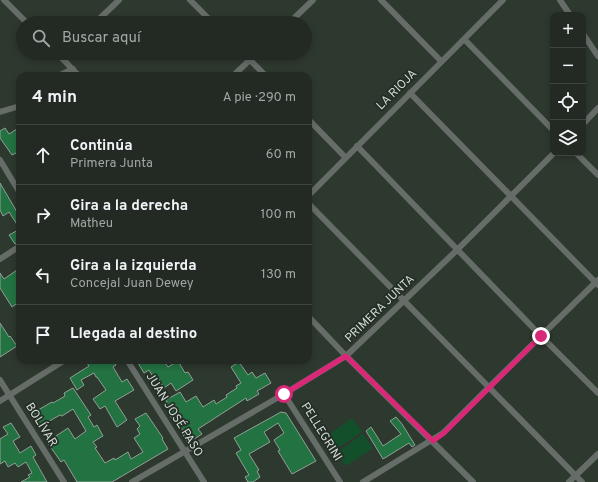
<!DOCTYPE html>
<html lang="es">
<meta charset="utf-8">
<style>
body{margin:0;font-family:Overpass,sans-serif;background:#2a322b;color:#f1f3f6}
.controls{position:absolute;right:12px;top:12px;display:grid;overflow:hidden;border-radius:8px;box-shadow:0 2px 6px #0003}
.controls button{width:36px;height:36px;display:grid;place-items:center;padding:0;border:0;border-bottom:1px solid #3f4641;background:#222a23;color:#f1f3f6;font:20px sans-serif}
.stop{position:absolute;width:12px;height:12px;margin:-9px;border:3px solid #db2777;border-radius:50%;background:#fff}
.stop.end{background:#db2777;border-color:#fff;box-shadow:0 1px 4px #0008}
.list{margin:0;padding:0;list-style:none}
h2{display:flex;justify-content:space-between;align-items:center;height:52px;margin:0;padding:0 16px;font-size:17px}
h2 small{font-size:13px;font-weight:400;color:#a2a7a6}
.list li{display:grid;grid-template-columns:26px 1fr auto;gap:12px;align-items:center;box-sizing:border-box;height:60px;padding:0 16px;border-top:1px solid #3f4641}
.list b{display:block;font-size:15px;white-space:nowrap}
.list p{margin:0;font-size:13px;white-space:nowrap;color:#a2a7a6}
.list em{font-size:13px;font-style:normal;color:#a2a7a6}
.icon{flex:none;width:22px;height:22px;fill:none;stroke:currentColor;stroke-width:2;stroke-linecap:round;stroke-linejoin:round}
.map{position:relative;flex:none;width:598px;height:482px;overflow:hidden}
.search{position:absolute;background:#222a23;box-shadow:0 2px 6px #0003;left:16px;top:16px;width:296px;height:44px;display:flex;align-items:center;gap:10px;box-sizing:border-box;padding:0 14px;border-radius:22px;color:#a2a7a6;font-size:15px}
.panel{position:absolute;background:#222a23;box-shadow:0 2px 6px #0003;left:16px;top:72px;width:296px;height:292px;border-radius:12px}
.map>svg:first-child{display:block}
.pitch{fill:#134f2b}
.building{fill:#237242;stroke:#929f95}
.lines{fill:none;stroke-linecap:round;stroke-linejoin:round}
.street{stroke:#666c67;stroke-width:6}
.route{stroke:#db2777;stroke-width:5}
.labels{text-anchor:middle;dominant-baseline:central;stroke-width:3.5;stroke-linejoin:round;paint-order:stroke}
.street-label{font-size:12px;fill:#d2d9d3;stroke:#232e26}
</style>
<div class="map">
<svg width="598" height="482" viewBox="0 0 598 482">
<rect width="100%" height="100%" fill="#2d382f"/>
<g class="pitch">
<path d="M352 418 362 432 335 450 325 437Z"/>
<path d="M363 434 373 448 346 466 336 453Z"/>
</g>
<g class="building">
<path d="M20 127V151L12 155 0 138V131L5 128 9 134Z"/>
<path d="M0 183 17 212 20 210V241L15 244 9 235 20 229 9 212 3 216 0 210Z"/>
<path d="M20 268V301L12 307 0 288V273L4 279Z"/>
<path d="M0 323 9 337 10 336 17 346 0 357Z"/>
<path d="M92 360H113L116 365 113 367 122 382 127 379 134 390 115 401 127 420 117 427 105 406 100 409 93 399 106 390 97 377H96L94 373 81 380 84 385 77 390 70 378 89 366 87 363Z"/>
<path d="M143 360H163L168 367 178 361 185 373 188 372 193 380 176 391 171 383 164 388 158 378 155 380 149 370 144 373 138 363Z"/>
<path d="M239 362 248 375 252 372 256 378 265 373 271 383 257 391 259 394 247 401 246 398 198 429 202 434 188 443 183 435 185 434 176 420 174 422 168 412 170 411 165 403 167 402 166 400 180 392 186 402 196 396 203 407 214 400 216 404 227 397 226 395 237 388 236 386 241 383 231 367Z"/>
<path d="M73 388 91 415 88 417 94 427 97 425 103 436 93 442 97 447 95 448 105 463 114 458 115 460 128 452 131 459 143 452 134 438 140 434 137 429 140 426 135 419 146 413 163 438 162 439 168 449 112 482H77L64 460 61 462 47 442 68 428 75 439 86 431 73 409 62 416 60 415 39 427 31 414 52 402 53 403 65 396 64 393Z"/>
<path d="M281 412 286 413 316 461 292 474 278 451 280 450 274 440 284 433 278 423 264 432 270 442 249 454 259 470 257 471 260 477 253 482H248L245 477 249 475 236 453 241 450 234 438Z"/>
<path d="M396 417 402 424 415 445 412 447 409 443 383 459 366 431 371 427 383 446 401 434 390 421Z"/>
<path d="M11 423 20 437 13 441 20 453 31 446 36 455 33 457 47 482H21L30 477 28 475 32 473 26 462 18 467 15 463 8 467 5 461 0 464V439L8 434 3 427Z"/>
</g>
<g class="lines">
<g class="street">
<path d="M4 0 27 23"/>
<path d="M190 0 213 23"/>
<path d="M381 0 441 61"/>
<path d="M560 0 570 15"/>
<path d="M95 23 119 0"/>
<path d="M289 23 313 0"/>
<path d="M583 34 598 56"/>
<path d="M465 40 553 130"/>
<path d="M57 53 79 76"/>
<path d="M243 53 266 76"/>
<path d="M58 76 73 69"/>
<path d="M233 76 257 53"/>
<path d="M410 93 598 285"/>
<path d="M0 112 20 106"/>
<path d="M308 119 345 157"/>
<path d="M583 124 598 108"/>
<path d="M357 146 541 336 598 393"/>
<path d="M576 153 598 175"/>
<path d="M0 160 20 193"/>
<path d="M308 196 503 0"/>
<path d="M308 203 582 482"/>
<path d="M0 259 20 246"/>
<path d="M308 316 346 356 473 482"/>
<path d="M127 360 204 482"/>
<path d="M0 380 64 482"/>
<path d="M284 394 340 482"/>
<path d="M0 401 65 360"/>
<path d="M132 482 284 394 346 356 457 250 554 153"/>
<path d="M363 482 443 433 489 387 598 280"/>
<path d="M569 482 598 454"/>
</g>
</g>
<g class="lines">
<path class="route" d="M284 394 346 356 433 441 444 433 541 336"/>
</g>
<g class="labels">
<g class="street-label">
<text transform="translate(397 90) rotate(-45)">LA RIOJA</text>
<text transform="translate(380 309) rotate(-44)">PRIMERA JUNTA</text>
<text transform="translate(174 415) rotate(58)">JUAN JOSÉ PASO</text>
<text transform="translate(41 425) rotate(58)">BOLÍVAR</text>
<text transform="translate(321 432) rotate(58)">PELLEGRINI</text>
</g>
</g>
</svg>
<div class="controls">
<button>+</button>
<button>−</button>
<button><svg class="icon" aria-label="locate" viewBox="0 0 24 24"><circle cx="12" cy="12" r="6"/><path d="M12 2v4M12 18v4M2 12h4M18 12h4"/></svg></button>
<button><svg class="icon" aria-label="layers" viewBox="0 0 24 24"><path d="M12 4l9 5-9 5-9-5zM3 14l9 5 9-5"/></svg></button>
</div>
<div class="stop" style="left:284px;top:394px"></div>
<div class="stop end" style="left:541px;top:336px"></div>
<div class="search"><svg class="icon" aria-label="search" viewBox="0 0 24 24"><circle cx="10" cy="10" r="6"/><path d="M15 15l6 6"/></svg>Buscar aquí</div>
<section class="panel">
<h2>4 min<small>A pie · 290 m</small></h2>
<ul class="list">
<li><svg class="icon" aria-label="ahead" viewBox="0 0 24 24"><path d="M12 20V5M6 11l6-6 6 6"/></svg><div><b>Continúa</b><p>Primera Junta</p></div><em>60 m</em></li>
<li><svg class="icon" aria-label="right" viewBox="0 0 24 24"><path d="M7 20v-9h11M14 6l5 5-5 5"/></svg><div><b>Gira a la derecha</b><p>Matheu</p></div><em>100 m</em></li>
<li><svg class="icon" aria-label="left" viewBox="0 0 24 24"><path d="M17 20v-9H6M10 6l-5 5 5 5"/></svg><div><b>Gira a la izquierda</b><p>Concejal Juan Dewey</p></div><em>130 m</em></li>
<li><svg class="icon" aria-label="arrive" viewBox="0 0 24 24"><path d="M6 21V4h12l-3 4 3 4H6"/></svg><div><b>Llegada al destino</b></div></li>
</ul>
</section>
</div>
